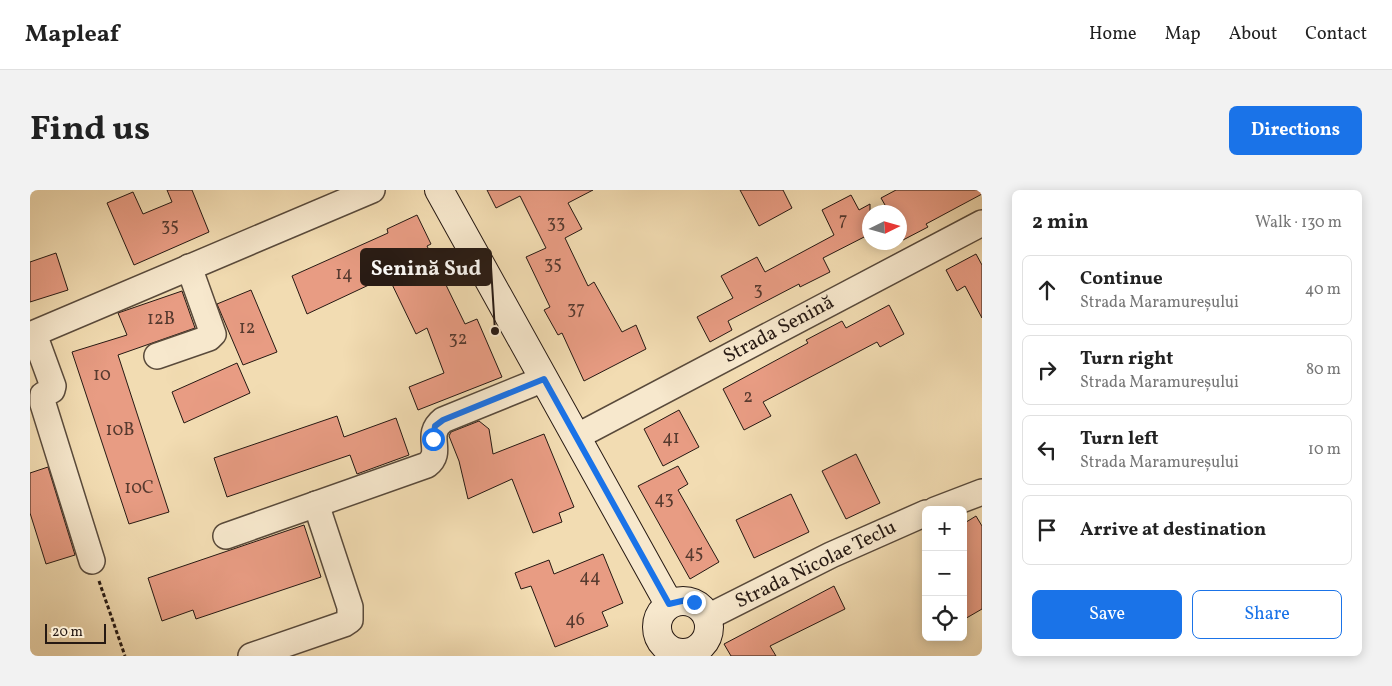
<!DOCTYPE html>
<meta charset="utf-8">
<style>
body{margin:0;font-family:Vollkorn,serif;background:#f2f2f2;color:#222}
.controls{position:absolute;right:15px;bottom:15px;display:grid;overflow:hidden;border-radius:8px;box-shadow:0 2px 12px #0003}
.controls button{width:45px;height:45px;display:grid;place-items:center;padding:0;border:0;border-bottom:1px solid #e0e0e0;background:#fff;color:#222;font:25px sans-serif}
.compass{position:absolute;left:832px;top:15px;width:45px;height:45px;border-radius:50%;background:#fff;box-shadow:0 2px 12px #0003;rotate:85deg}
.scale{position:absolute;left:15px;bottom:12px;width:61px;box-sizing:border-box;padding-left:5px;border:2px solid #261913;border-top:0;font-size:14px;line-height:18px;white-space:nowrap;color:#261913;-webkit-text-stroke:4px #f7e8cd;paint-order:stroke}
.stop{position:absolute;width:15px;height:15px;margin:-11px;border:4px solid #1a73e8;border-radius:50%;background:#fff}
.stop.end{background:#1a73e8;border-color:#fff;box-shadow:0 1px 5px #0008}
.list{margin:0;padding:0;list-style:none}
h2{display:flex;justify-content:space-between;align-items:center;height:65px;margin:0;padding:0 20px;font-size:21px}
h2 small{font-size:16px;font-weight:400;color:#767676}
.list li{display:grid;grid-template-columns:32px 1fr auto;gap:15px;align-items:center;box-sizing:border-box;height:70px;margin:0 10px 10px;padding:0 10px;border:1px solid #e0e0e0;border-radius:8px}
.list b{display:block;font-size:19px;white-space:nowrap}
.list p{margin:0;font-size:16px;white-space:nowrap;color:#767676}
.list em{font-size:16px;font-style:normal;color:#767676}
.actions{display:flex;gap:10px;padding:15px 20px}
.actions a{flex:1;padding:11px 0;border:1px solid #1a73e8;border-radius:8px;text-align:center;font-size:18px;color:#1a73e8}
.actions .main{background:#1a73e8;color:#fff}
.icon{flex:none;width:28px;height:28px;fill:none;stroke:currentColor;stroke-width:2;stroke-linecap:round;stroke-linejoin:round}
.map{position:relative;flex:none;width:952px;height:466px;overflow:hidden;border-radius:8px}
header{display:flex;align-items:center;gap:30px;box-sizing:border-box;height:70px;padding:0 25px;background:#fff;border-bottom:1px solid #e0e0e0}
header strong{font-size:24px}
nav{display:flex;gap:28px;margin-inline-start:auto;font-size:18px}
.intro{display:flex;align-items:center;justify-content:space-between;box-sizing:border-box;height:120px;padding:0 30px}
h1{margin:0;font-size:35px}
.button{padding:12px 22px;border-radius:8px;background:#1a73e8;color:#fff;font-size:18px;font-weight:700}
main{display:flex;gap:30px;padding:0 30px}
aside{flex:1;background:#fff;border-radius:8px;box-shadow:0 2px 12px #0003}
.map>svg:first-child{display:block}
.building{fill:#e89c83;stroke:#261913}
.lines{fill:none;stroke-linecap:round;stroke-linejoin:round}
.minor-casing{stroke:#594a3b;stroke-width:28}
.secondary-casing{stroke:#261913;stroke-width:30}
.path{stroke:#261913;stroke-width:3;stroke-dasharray:4 2.5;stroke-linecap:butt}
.minor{stroke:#f7e8cd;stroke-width:25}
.secondary{stroke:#f7e8cd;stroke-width:28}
.route{stroke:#1a73e8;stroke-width:6}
.labels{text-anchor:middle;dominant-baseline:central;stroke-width:5;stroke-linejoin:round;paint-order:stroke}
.number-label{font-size:18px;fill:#563a2f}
.street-label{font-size:20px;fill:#261913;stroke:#f7e8cd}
.leader{fill:none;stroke:#261913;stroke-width:2}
.callout-dot{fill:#261913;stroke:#f7e8cd;stroke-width:2}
.callout{fill:#261913;stroke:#261913;stroke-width:2}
.callout-label{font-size:21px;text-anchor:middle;font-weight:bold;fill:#fff}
</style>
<header>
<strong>Mapleaf</strong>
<nav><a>Home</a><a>Map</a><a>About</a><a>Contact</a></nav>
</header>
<div class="intro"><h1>Find us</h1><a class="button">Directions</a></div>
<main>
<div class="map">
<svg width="952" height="466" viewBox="0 0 952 466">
<rect width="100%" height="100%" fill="#f2dcb2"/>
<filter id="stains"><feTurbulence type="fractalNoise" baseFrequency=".004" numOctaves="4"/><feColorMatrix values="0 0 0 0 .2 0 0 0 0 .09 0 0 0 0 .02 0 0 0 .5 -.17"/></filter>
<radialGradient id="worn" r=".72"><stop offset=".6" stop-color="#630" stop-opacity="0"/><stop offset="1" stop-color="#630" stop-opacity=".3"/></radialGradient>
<g class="building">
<path d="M137 0H162L179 42 104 75 77 13 103 2 113 24 142 12Z"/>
<path d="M457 0H563L538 13 552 39 535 48 558 96 564 92 592 142 606 135 616 159 554 191 532 143 528 145 514 120 520 117 496 67 516 58 490 6 466 18Z"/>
<path d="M710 0H753L762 18 729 36Z"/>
<path d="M866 0H952V4L896 34 898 37 873 50 870 43V22H859L851 8Z"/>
<path d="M821 5 829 20 840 14V44L793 68 800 82 770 97 769 94 698 131 702 140 680 152 667 127 703 108 691 86 727 67 735 82 804 45 792 20Z"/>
<path d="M387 25 401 54 397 56 435 134 447 129 472 187 388 220 379 197 414 183 397 138 386 144 358 86 277 124 262 86 358 43 357 39Z"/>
<path d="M26 63 38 100 0 112V72Z"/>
<path d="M946 64 952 75V128L935 96 927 101 916 80Z"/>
<path d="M221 100 247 162 213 175 187 114Z"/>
<path d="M152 101 165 138 88 165 139 322 99 334 42 162 97 145 88 123Z"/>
<path d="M859 115 874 144 850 157 847 152 733 212 741 226 714 240 693 199 778 153 776 150 812 131 816 138Z"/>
<path d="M207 173 220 203 154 233 142 202Z"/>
<path d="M649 220 669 257 633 276 614 239Z"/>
<path d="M307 226 314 247 366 228 379 265 327 284 320 265 197 307 184 268Z"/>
<path d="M449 231 459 239 463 264 514 244 544 317 529 323 532 332 503 343 482 289 438 309 429 271 419 246 421 242Z"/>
<path d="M826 264 850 313 816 329 792 281Z"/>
<path d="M648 276 658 294 648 300 689 372 660 389 608 296Z"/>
<path d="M18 277 45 365 16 374 0 323V283Z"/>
<path d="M761 304 779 342 724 368 706 330Z"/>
<path d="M946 326 952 336V419L933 430V334Z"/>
<path d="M274 335 291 387 166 429 163 420 132 431 118 388Z"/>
<path d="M573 364 593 413 572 422 578 436 525 457 501 396 491 399 485 383 519 370 524 384Z"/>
<path d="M804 396 815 419 740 456 746 466H701L694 454Z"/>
</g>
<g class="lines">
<g class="minor-casing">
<g id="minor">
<path d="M4 144 23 196 22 200 13 205V214L62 371"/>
<path d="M0 145 342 0"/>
<path d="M127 166 179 148 183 144 159 77"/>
<path d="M546 247 952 33"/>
<path d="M905 320 952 302"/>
<path d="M196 346 397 275C415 261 393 246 413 230L514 189"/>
<path d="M678 427 801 365 896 323"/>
<path d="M221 466 314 434 320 430V417L286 314"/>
</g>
</g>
<g class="secondary-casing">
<g id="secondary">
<path d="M409 0 639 414"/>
<circle cx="653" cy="437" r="26"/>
</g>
</g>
<path class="path" d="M69 391 95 466"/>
<use href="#minor" class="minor"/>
<use href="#secondary" class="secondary"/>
</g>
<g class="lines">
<path class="route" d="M403 249 405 236 413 230 514 189 639 414 656 410 664 412"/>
</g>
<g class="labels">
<g class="number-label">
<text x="813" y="30">7</text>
<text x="526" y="33">33</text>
<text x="140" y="36">35</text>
<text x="523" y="74">35</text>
<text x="314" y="84">14</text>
<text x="728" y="100">3</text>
<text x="546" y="119">37</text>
<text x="131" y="129">12B</text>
<text x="217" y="138">12</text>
<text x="428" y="149">32</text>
<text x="72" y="185">10</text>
<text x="718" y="207">2</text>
<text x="90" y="240">10B</text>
<text x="641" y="248">41</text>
<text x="109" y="298">10C</text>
<text x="634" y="309">43</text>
<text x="664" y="363">45</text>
<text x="560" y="387">44</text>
<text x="545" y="430">46</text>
</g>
<g class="street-label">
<text transform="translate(749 140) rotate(-28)">Strada Senină</text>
<text transform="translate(786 375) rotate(-26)">Strada Nicolae Teclu</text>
</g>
</g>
<path class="leader" d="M465 141L461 77"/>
<circle class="callout-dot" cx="465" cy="141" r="5"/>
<rect class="callout" x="331" y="59" width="130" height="36" rx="5"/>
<g class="callout-label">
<text x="396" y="85">Senină Sud</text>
</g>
<rect width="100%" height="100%" filter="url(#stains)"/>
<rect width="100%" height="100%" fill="url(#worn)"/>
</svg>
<div class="controls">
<button>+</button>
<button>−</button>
<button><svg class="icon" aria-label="locate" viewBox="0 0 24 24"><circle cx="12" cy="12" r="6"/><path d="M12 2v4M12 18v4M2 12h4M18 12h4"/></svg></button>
</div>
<svg class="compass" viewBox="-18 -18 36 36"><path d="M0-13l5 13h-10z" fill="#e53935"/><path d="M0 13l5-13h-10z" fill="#767676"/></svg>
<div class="scale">20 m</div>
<div class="stop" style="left:403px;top:249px"></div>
<div class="stop end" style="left:664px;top:412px"></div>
</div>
<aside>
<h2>2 min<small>Walk · 130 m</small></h2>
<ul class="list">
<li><svg class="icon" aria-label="ahead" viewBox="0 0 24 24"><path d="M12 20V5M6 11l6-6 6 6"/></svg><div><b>Continue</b><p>Strada Maramureșului</p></div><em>40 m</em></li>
<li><svg class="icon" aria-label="right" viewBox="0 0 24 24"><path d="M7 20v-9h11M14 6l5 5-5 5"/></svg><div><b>Turn right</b><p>Strada Maramureșului</p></div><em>80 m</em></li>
<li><svg class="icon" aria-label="left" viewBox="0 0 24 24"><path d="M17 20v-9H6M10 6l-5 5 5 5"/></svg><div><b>Turn left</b><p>Strada Maramureșului</p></div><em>10 m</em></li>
<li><svg class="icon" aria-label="arrive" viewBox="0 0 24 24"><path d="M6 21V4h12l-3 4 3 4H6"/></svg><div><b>Arrive at destination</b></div></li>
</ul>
<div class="actions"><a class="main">Save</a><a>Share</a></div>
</aside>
</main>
